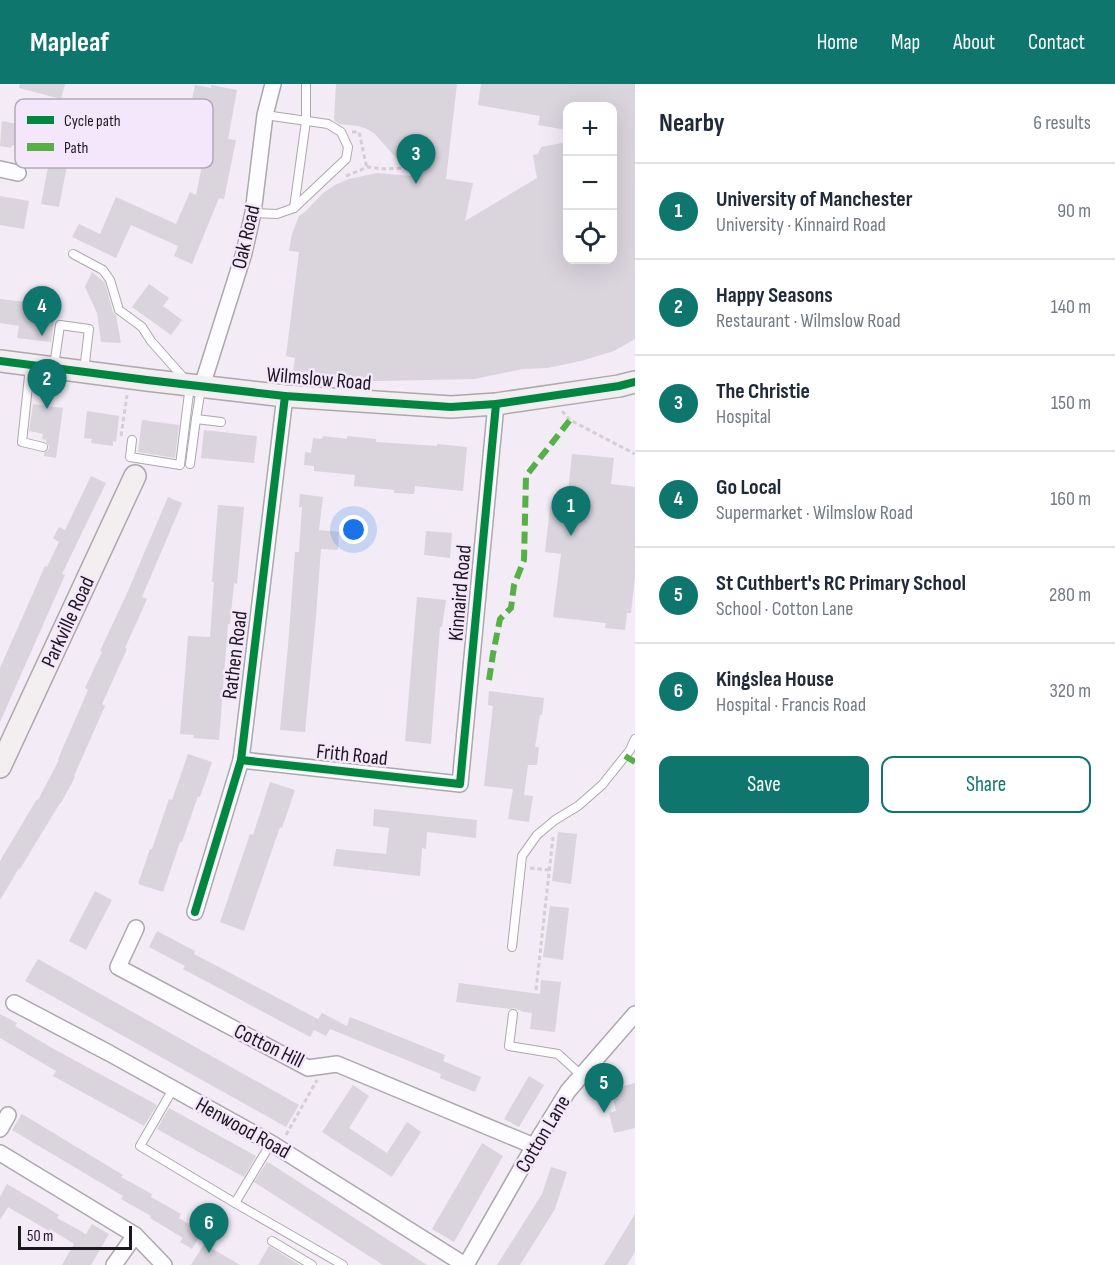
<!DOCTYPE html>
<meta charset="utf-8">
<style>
body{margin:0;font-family:"Sofia Sans Condensed",sans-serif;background:#f6f6f7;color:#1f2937}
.controls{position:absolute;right:18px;top:18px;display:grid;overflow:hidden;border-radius:12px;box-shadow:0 6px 24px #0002}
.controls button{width:54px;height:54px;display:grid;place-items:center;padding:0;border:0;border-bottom:2px solid #e0e1e3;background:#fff;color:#1f2937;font:30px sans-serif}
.scale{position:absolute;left:18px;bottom:15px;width:114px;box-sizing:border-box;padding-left:6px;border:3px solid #1d181f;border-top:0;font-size:16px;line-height:21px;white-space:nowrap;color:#1d181f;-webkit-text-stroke:4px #f5e7fb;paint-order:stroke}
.you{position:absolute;left:354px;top:446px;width:21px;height:21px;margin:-15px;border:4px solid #fff;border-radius:50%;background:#1a73e8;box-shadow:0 0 0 9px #1a73e833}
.badge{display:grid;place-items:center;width:39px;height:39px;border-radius:50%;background:#0f766e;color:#fff;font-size:20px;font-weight:700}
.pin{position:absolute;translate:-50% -50px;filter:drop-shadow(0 2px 3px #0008)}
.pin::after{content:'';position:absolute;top:32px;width:21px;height:18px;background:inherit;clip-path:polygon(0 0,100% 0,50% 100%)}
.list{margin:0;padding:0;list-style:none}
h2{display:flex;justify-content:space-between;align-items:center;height:78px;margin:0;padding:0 24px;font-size:26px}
h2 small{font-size:20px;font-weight:400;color:#747a83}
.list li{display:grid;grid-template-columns:39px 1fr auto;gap:18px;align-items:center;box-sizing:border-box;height:96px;padding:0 24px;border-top:2px solid #e0e1e3}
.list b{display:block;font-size:22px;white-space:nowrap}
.list p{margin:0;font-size:20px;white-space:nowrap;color:#747a83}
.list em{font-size:20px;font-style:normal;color:#747a83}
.actions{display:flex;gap:12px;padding:18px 24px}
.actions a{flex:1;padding:14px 0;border:2px solid #0f766e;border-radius:12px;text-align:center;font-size:21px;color:#0f766e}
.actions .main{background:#0f766e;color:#fff}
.icon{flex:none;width:33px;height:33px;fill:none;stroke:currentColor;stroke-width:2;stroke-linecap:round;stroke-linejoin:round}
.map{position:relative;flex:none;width:635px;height:1181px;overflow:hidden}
header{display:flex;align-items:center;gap:36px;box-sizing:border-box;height:84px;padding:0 30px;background:#0f766e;color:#fff}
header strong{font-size:28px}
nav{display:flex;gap:33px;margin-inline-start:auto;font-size:21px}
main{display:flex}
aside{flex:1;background:#fff}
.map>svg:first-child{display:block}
.building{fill:#dad4dd}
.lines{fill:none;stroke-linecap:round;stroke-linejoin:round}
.lane-casing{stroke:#ada7ae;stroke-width:10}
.street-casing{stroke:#ada7ae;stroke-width:18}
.secondary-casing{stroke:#ada7ae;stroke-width:24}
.path{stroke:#d2d0d2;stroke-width:3;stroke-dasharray:4.5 3;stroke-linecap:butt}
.lane{stroke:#fdfcfe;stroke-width:8}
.street{stroke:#fdfcfe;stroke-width:15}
.secondary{stroke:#f3eff0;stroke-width:21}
.quiet{stroke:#55b145;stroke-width:6;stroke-dasharray:12 6;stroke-linecap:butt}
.cycleway-casing{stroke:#f5e7fb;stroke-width:11}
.cycleway{stroke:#00873e;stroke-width:8}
.labels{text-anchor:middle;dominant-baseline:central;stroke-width:5;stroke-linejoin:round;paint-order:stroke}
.street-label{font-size:21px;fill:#1d181f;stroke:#f5e7fb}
.key{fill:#f5e7fb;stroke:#b4a9b9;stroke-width:1.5}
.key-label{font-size:16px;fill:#1d181f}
</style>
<header>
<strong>Mapleaf</strong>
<nav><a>Home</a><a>Map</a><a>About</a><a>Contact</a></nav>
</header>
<main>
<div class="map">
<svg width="635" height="1181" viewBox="0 0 635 1181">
<rect width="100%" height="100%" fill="#f3ebf6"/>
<g class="building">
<path d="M20 0H65L61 15 19 4Z"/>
<path d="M336 0H457L446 95 473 99 465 137 537 94 533 71 538 70 541 63 567 58V176H612V22H567V46L538 41 540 32 478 21 481 0H635V255L614 267 581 277 547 284 523 285 474 295 331 298 292 296 295 274 286 272 299 168 289 167 292 150 299 132 306 127 323 109 335 101 349 95 377 89 412 92 375 50 367 45 358 42 339 40 334 36Z"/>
<path d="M195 1 211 4V1L237 6 228 55 236 56 224 115 219 114 192 180 174 172 178 162 131 141 116 174 72 153 79 140 100 150 116 113 176 140 190 108 196 111 212 32 206 31V28L190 25Z"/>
<path d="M23 34 42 37 38 62 17 58V62L12 61 11 64 0 62 2 37 22 41Z"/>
<path d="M50 73 68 76 59 123 41 120Z"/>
<path d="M0 112 29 117 24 145 0 141Z"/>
<path d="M92 188 105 199 113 228 116 231 121 259 101 258 97 229 85 203Z"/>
<path d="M149 200 169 214 163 222 182 236 171 251 132 223Z"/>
<path d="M35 210 57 213 51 258 17 254 19 242 0 239V215L34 219Z"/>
<path d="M33 320 63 324 56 374 44 372V369L49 365V362L46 358V356L42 355 43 350 29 347Z"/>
<path d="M87 327 119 332 116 358 113 357V362L91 359 92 355 84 354Z"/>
<path d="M142 336 179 341 175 374 138 368Z"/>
<path d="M204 346 257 352 254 379 201 374Z"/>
<path d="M323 352 347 355V352L376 355V358L437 362V360L467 363 463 407 415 402 414 410 394 409V406L354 402 355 391 314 387V382L304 381 305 368 311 369 313 354 322 355Z"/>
<path d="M572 370 614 374 611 400 635 403V492L631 529H627L625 546 605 544 606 539 553 533 561 470 545 468 550 424 557 407 568 408Z"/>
<path d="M91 392 106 399 62 490 65 491 0 638V584L45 482 47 483 59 458 53 454 59 443 65 446Z"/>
<path d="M300 410 323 413 319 446 339 448 338 466 321 465 316 532 305 648 280 646 288 562 295 468H299L302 423H299Z"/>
<path d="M168 413 182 419 142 513 147 515 125 564 127 565 102 620 105 622 74 692 75 693 61 719H60L20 785 19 784 0 816V777L37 715 38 716 59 676 58 675 88 606 85 604 102 568 100 567 128 507Z"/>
<path d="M218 421 244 423 237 500 234 499 230 540H228L219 656 193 654 194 651 180 650 188 552 210 553 214 498H212Z"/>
<path d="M426 447 452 449 450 474 424 471Z"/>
<path d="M417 513 446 516 442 543H440L431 660 405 657Z"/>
<path d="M489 607 544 614 542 631H540L535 663H539L537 681H528L524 711 533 712 529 738 508 735 513 705 484 702 493 622 488 621Z"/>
<path d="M188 670 212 678 200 713 198 712 182 758H180L163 808 138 800 150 765H152L169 715 172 716Z"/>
<path d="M270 698 295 706 282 744 280 743 244 847 220 838 250 750 253 751Z"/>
<path d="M374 725 477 736 476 754 427 748 426 765 422 764 420 792 333 782 336 765 386 770 389 744 373 742Z"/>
<path d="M558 748 577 750 571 800 552 797Z"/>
<path d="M95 807 112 816 86 866 69 857Z"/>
<path d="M550 822 569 824 563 876 543 873Z"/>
<path d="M157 847 195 867 194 870 318 935 322 929 347 942 350 933 445 971 443 977 481 993 475 1008 440 994 441 990 330 945 326 952 314 946 310 953 183 885 185 882 149 863Z"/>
<path d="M38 875 299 1021 286 1043 25 897Z"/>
<path d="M541 896 561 898 555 948 530 945 532 929 524 928 514 924 510 925 456 918 459 899 540 910Z"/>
<path d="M0 930 17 939 15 942 52 964 157 1021 144 1042 53 992 56 987 0 954Z"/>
<path d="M529 992 544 1001 519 1043 504 1035Z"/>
<path d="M635 999V1044L614 1049 609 1029 616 1027 612 1010 617 1008 616 1004Z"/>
<path d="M353 1001 369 1012 349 1044 387 1069 407 1038 421 1048 392 1093 322 1048Z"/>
<path d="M169 1024 256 1072 244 1093 157 1045Z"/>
<path d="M22 1030 123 1091 121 1093 152 1110 151 1113 181 1130 179 1134 202 1148 192 1165 180 1158 183 1154 150 1134 151 1132 121 1115 123 1112 12 1046Z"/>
<path d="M482 1059 503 1072 454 1158 432 1145Z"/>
<path d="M267 1078 271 1080 427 1181H383L254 1098Z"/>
<path d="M551 1083 567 1088 555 1125 520 1181H497L542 1110Z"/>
<path d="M7 1100 48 1124 59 1131 57 1134 86 1150 92 1140 109 1150 91 1181H62L74 1160 50 1145 49 1147 8 1123 0 1136V1113Z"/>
<path d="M635 1130V1168L627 1181H604Z"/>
<path d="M204 1160 240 1181H191Z"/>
<path d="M269 1162 300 1181H258Z"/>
</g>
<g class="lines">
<g class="lane-casing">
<g id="lane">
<path d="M294 124 306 37V0"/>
<path d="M253 129 277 130 294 124 346 75 348 63 341 48 328 40 265 31"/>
<path d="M73 170 103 186 110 196 119 226 142 243 151 257 190 301 180 381 130 373 132 356"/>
<path d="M54 282 60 241 89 245 84 287"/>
<path d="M30 283 22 358 43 363"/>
<path d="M196 335 221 338"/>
<path d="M190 380 196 335 201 304"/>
<path d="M512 863 522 772 537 751 555 736 578 722 602 701 630 666 635 655"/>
<path d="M513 930 509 962 558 970 581 991"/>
<path d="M173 1005 140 1062 235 1119 271 1059"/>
<path d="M235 1119 343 1181"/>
<path d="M272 1157 312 1181"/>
</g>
</g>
<g class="street-casing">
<g id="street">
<path d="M0 85 18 89"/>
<path d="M202 302 244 169 253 129 265 31 273 0"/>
<path d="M241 676 460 700 496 320"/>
<path d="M195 828 241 676 285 312"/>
<path d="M136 844 118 883 308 984 337 980 534 1062"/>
<path d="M14 919 109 969 271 1059 465 1181"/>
<path d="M0 1045 8 1031"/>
<path d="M0 1069 135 1151 164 1181"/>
<path d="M114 1181 135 1151"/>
<path d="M466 1181 534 1062 568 1007 635 930"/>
</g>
</g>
<g class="secondary-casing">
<g id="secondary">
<path d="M0 277 147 296 285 312 451 323 496 320 619 302 635 298"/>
<path d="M0 683 135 392"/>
</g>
</g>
<g class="path">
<path d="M352 48H359L366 80 368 83"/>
<path d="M346 92 368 83 386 85 404 84"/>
<path d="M562 327 570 336 635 370"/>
<path d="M121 352 127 311"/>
<path d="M530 784 549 786"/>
<path d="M536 906 553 753"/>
<path d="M286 1051 317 996"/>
</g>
<use href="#lane" class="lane"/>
<use href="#street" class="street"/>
<use href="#secondary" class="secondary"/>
<g class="quiet">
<path d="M489 596 493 570 500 535 511 524 514 501 524 476 526 392 570 336"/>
<path d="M625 672 635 678"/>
</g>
<g class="cycleway-casing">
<g id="cycleway">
<path d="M0 277 147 296 285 312 451 323 496 320 619 302 635 298"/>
<path d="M241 676 460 700 496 320"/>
<path d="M195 828 241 676 285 312"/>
</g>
</g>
<use href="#cycleway" class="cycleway"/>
</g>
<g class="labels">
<g class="street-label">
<text transform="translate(246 153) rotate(-77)">Oak Road</text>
<text transform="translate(319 295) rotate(5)">Wilmslow Road</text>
<text transform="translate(460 509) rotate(-85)">Kinnaird Road</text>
<text transform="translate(68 538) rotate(-65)">Parkville Road</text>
<text transform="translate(235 571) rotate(-83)">Rathen Road</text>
<text transform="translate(352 671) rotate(6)">Frith Road</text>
<text transform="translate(269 962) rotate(26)">Cotton Hill</text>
<text transform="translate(243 1044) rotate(29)">Henwood Road</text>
<text transform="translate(543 1050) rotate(-59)">Cotton Lane</text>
</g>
</g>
<rect x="15" y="15" width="198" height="69" rx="9" class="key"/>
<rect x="27" y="32" width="27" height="8" fill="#00873e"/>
<rect x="27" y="59" width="27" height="8" fill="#55b145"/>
<g class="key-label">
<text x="64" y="42">Cycle path</text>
<text x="64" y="69">Path</text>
</g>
</svg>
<div class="controls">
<button>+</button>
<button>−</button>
<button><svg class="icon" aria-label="locate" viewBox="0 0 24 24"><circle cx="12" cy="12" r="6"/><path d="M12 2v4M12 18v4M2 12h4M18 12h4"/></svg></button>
</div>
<div class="scale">50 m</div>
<div class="you"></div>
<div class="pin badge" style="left:571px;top:452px">1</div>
<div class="pin badge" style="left:47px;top:325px">2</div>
<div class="pin badge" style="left:416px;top:100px">3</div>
<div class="pin badge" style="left:42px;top:252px">4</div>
<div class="pin badge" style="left:604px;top:1029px">5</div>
<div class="pin badge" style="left:209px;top:1169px">6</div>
</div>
<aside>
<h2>Nearby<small>6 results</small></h2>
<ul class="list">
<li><span class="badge">1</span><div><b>University of Manchester</b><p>University · Kinnaird Road</p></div><em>90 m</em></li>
<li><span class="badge">2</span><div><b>Happy Seasons</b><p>Restaurant · Wilmslow Road</p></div><em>140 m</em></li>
<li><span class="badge">3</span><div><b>The Christie</b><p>Hospital</p></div><em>150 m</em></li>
<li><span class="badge">4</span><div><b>Go Local</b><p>Supermarket · Wilmslow Road</p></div><em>160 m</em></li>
<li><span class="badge">5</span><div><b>St Cuthbert's RC Primary School</b><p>School · Cotton Lane</p></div><em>280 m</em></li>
<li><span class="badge">6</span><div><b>Kingslea House</b><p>Hospital · Francis Road</p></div><em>320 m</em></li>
</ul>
<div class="actions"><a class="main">Save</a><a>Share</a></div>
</aside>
</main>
